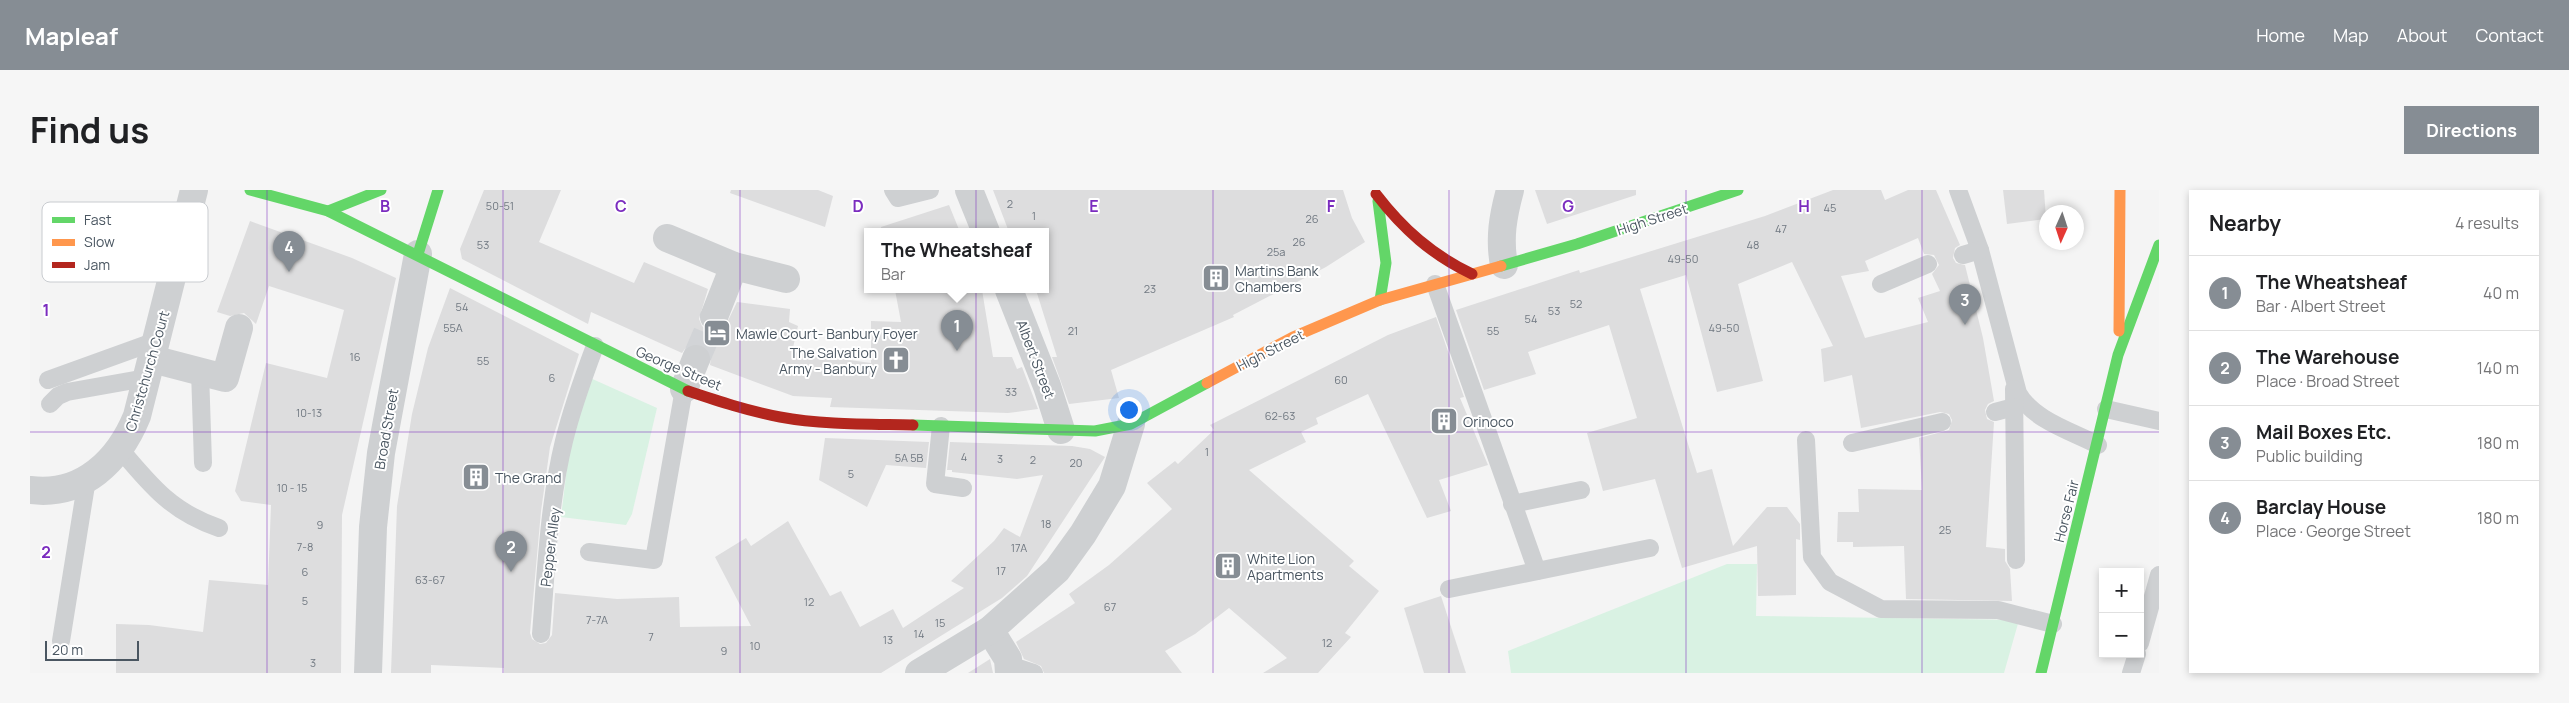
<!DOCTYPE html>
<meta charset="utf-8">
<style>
body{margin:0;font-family:Manrope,sans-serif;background:#f6f6f6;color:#202124}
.controls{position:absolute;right:15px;bottom:15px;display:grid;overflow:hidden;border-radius:0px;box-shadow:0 2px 8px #0003}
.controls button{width:45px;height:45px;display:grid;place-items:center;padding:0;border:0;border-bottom:1px solid #e0e0e0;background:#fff;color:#202124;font:25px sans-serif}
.compass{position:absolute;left:2009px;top:15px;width:45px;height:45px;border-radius:50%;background:#fff;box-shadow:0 2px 8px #0003;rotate:183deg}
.scale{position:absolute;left:15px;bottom:12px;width:94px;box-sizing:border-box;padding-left:5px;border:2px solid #4a5661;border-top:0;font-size:14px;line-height:18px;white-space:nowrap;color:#4a5661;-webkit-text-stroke:4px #fff;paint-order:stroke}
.you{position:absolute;left:1098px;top:219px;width:18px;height:18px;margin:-12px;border:4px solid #fff;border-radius:50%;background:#1a73e8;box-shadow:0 0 0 8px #1a73e833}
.badge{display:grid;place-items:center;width:32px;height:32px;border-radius:50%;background:#868d94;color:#fff;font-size:16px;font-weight:700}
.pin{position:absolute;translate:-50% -41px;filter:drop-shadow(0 1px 2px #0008)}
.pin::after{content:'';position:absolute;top:26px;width:18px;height:15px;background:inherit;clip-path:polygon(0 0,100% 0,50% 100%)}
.popup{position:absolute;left:834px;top:38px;width:185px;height:65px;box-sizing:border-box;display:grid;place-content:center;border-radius:0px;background:#fff;filter:drop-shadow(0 1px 4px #0005);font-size:16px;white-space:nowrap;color:#757577}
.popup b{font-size:19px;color:#202124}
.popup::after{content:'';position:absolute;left:50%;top:100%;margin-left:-10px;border:10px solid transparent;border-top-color:#fff}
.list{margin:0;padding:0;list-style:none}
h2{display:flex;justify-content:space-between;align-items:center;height:65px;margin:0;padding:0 20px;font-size:21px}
h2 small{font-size:16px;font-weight:400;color:#757577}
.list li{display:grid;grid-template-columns:32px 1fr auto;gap:15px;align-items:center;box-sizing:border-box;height:75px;padding:0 20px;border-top:1px solid #e0e0e0}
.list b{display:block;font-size:19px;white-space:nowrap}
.list p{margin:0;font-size:16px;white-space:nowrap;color:#757577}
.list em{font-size:16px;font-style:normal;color:#757577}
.map{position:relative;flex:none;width:2129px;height:483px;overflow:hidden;border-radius:0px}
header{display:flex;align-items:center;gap:30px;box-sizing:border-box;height:70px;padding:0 25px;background:#868d94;color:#fff}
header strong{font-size:24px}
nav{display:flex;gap:28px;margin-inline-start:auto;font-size:18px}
.intro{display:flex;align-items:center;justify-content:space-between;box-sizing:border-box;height:120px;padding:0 30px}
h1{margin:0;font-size:35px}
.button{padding:12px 22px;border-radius:0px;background:#868d94;color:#fff;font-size:18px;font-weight:700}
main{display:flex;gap:30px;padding:0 30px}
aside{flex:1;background:#fff;border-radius:0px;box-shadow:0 2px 8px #0003}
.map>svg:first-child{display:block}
.green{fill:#d9f2e3}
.building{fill:#ddddde;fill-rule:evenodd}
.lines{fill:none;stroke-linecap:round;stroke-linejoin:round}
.street-tunnel{stroke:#d2d4d7;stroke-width:28;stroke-dasharray:28 14;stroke-linecap:butt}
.lane{stroke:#ced0d2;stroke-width:18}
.street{stroke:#ced0d2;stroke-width:28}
.fast{stroke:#63d668;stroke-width:11}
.slow{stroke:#ff974d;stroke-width:11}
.jam{stroke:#b3261e;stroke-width:11}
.grid{fill:none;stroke:#7b2cbf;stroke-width:1;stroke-opacity:0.55}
.labels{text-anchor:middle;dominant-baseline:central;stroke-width:4;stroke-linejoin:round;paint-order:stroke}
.number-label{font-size:11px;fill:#707881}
.street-label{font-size:14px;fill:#4a5661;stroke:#fff}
.poi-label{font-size:14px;fill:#4a5661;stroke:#fff;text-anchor:start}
.key{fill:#fff;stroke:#c9ccd0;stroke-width:1}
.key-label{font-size:14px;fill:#4a5661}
.grid-label{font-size:16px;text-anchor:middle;font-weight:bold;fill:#7b2cbf;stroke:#fff;stroke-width:4;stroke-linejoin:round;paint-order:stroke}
</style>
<header>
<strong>Mapleaf</strong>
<nav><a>Home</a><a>Map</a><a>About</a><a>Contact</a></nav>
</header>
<div class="intro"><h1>Find us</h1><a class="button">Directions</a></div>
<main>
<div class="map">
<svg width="2129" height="483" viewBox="0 0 2129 483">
<rect width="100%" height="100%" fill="#f4f4f4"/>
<g class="green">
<path d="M558 187 627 218 602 324 596 335 531 327 539 261Z"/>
<path d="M1697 374H1727L1726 426 1989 430 1974 483H1481L1478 461Z"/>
</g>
<g class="building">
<path d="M454 0H531L509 52 604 93 614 72 678 99 669 129 672 136 678 141 686 142 694 139 707 112 760 119 759 132 768 136 762 162 841 173V131L871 132 865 100H952L963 167H982L987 179 992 177 1008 219 978 223 800 217 802 208 763 206 680 175 681 167 679 160 671 154H663L657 156 652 163 561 122 558 134 432 69 430 59Z"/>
<path d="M701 0H788L803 6 795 37 700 3Z"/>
<path d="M963 0H1313L1322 28 1335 52 1296 77 1203 125 1204 127 1081 180 1089 208 1039 214 1022 167H1027L1006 100H1016V42H979Z"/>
<path d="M1505 0H1606V5L1517 34Z"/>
<path d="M1803 0H1851L1855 10 1878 0H1906L1930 55 1925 58 1923 68 1926 73 1935 75 1953 148 1964 211 1958 214 1955 220 1957 229 1964 232 1956 357 1975 359V371L1980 379 1982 411 1876 409 1874 356 1823 357V352H1807L1808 322H1829L1828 299 1892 300 1889 248 1919 240 1922 230 1919 224 1910 222 1831 238 1822 185 1794 192 1791 159 1803 156 1762 72 1708 94 1733 191 1687 202 1656 85 1610 99 1667 283 1682 279 1703 356 1737 317H1757L1770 334V350L1766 349V405L1728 406 1727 356 1652 378 1625 289 1573 301 1557 243 1607 228 1579 135 1498 162 1506 184 1454 200 1426 120 1549 80 1550 83 1735 26ZM1888 48 1894 64 1904 65 1909 75 1902 84 1910 101 1888 108 1898 132 1835 148 1811 86 1839 81 1835 71Z"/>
<path d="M1973 0H2014L2016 29 1977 34Z"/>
<path d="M919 15 930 42H852L851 37Z"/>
<path d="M220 31 322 68 366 88 312 325 311 483H86V434L119 435 173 442 179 390 238 395 241 315 211 311 205 301 236 173 297 188 314 120 239 96 226 134 214 123 200 126 187 122Z"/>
<path d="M420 98 549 164 520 257 511 321 500 443 502 449 510 454 516 453 522 445 525 403 587 409 649 407 650 437 721 436 685 367 716 348 721 356 758 331 800 406 811 401 830 437 863 419 873 438 934 398 921 391 964 351 974 338 990 347 1013 285 987 289 922 282V280H917L920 252 1042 256 1060 259 1075 267 997 386 972 408 851 483H474V478L401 475V483H361L367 316 382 224 398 158Z"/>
<path d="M1406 127 1434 207 1430 208 1458 275 1409 290 1421 321 1397 328 1338 204 1286 228 1288 234 1271 242 1276 252 1219 280 1324 371 1319 376 1349 401 1315 443 1321 447 1288 483H1233L1257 468 1199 418 1165 444 1135 461 1152 483H1014L1011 476 994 469 986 452 1045 413 1039 404 1079 375 1142 319 1117 293 1145 271 1148 274 1184 240 1180 235 1358 145Z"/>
<path d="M795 248 899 252 896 278 856 275 837 317 789 290Z"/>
<path d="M1411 406 1436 483H1394L1374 418Z"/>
<path d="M960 469 963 483H938Z"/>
</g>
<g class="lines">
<path class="street-tunnel" d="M666 169 684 127"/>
<g class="lane">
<path d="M863 0 868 8 900 0"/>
<path d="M1928 0 1950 60 1988 203C2003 230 2041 241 2068 255"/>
<path d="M1933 65 1950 60"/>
<path d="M1405 94 1507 381"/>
<path d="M1851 94 1898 74"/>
<path d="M170 181 173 273"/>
<path d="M18 190 126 151"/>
<path d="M1984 199 1986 370"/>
<path d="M20 214 28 206 37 202 116 188"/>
<path d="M2076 219 2129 231"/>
<path d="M1965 222 1984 217"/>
<path d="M911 236 905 294 933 298"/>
<path d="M1776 250 1782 367 1800 392 1851 419 1968 420 2023 434"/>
<path d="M1822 253 1912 232"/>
<path d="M90 259C121 296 142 322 189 338"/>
<path d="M1482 314 1551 300"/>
<path d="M559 362 624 370 654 199"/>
<path d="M1419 399 1620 358"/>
<path d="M511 444C516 381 519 312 534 251 542 218 553 188 565 156"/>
<path d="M31 451 57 289"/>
<path d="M2110 453 2129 385"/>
<path d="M979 475 1004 483"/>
<path d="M2101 483 2107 464"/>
</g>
<g class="street">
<path d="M939 0 956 42"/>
<path d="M637 48 704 76 756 89"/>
<path d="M1474 75C1469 48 1473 26 1480 0"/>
<path d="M979 100 1017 196 1031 240"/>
<path d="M684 127 704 76"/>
<path d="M122 169 195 188 209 138"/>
<path d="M654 199 666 169"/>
<path d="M0 300C53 307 89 270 107 226L164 0"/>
<path d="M960 440 978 469 979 483"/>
<path d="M338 483 343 337 351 263 388 64"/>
<path d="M889 483 960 440 1027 380 1053 344 1082 296 1101 234"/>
</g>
<g class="fast">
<path d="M220 0 298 21 658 201"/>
<path d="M1348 11 1356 73 1350 110"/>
<path d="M298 21 351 0"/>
<path d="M388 64 408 0"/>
<path d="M1471 76 1547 54 1708 0"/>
<path d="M883 235 1065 241 1101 234 1177 193"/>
<path d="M2011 483 2088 165 2129 55"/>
</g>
<g class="slow">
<path d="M2089 141 2090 0"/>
<path d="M1177 193 1263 147 1350 110 1471 76"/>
</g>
<g class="jam">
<path d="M1346 4C1373 39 1402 65 1442 84"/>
<path d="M658 201C688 211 718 221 750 227 793 235 839 234 883 235"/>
</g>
</g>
<path class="grid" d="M237 0V483M473 0V483M710 0V483M946 0V483M1183 0V483M1419 0V483M1656 0V483M1892 0V483M0 242H2129"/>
<defs>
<g id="building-square" transform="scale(1.4375)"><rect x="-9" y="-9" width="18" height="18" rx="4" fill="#868d94" stroke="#fff"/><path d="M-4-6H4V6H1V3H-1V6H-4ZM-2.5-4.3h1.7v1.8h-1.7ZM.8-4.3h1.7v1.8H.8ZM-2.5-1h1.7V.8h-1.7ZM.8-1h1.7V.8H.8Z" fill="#fff"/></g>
<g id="hotel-square" transform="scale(1.4375)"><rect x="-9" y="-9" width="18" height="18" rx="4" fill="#868d94" stroke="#fff"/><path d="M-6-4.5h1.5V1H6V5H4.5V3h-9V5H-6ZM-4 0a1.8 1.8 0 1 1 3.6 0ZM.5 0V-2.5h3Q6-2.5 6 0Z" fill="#fff"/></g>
<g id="church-square" transform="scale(1.4375)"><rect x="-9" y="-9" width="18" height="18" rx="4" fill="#868d94" stroke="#fff"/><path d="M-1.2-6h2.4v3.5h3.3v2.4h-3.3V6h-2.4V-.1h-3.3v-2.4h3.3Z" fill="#fff"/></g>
</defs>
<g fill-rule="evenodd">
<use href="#building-square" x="1186" y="88"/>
<use href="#hotel-square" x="687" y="143"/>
<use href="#church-square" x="866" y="170"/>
<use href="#building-square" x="1414" y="231"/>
<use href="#building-square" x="446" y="287"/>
<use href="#building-square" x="1198" y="376"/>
</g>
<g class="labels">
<g class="number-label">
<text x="980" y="13">2</text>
<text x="470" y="15">50-51</text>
<text x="1800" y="17">45</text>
<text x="1004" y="25">1</text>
<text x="1282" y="28">26</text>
<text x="1751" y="38">47</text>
<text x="1269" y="51">26</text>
<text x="453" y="54">53</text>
<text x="1723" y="54">48</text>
<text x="1246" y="61">25a</text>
<text x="1653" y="68">49-50</text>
<text x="1120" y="98">23</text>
<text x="1546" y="113">52</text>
<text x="432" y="116">54</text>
<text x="1524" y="120">53</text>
<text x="1501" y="128">54</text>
<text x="423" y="137">55A</text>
<text x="1694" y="137">49-50</text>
<text x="1043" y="140">21</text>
<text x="1463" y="140">55</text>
<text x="325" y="166">16</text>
<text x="453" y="170">55</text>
<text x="522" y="187">6</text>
<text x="1311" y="189">60</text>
<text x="981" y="201">33</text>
<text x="279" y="222">10-13</text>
<text x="1250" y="225">62-63</text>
<text x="1177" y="261">1</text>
<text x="934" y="266">4</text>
<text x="879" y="267">5A 5B</text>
<text x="970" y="268">3</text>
<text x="1003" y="269">2</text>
<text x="1046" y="272">20</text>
<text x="821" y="283">5</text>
<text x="262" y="297">10 - 15</text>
<text x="1016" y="333">18</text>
<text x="290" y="334">9</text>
<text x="1915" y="339">25</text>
<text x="275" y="356">7-8</text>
<text x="989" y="357">17A</text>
<text x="971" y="380">17</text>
<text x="275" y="381">6</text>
<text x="400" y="389">63-67</text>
<text x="275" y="410">5</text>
<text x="779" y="411">12</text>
<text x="1080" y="416">67</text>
<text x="567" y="429">7-7A</text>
<text x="910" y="432">15</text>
<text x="889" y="443">14</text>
<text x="621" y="446">7</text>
<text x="858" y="449">13</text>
<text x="1297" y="452">12</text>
<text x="725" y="455">10</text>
<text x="694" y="460">9</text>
<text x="283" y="472">3</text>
</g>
<g class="street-label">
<text transform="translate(1622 29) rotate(-18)">High Street</text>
<text transform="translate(1240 160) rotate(-27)">High Street</text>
<text transform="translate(1006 169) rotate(69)">Albert Street</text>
<text transform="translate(649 178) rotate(23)">George Street</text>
<text transform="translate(117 181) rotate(-74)">Christchurch Court</text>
<text transform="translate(356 239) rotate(-80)">Broad Street</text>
<text transform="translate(2036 321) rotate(-76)">Horse Fair</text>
<text transform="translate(520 357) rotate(-83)">Pepper Alley</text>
</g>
<g class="poi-label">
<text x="1205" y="80">Martins Bank<tspan x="1205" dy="16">Chambers</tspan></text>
<text x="706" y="143">Mawle Court- Banbury Foyer</text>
<text x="847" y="162" text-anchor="end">The Salvation<tspan x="847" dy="16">Army - Banbury</tspan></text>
<text x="1433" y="231">Orinoco</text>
<text x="465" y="287">The Grand</text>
<text x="1217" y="368">White Lion<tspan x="1217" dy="16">Apartments</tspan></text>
</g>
</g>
<rect x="12" y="12" width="166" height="80" rx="8" class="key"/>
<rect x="22" y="27" width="23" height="6" fill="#63d668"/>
<rect x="22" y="49" width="23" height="7" fill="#ff974d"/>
<rect x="22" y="72" width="23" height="6" fill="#b3261e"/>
<g class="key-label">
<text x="54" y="35">Fast</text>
<text x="54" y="57">Slow</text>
<text x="54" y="80">Jam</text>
</g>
<g class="grid-label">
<text x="355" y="22">B</text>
<text x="591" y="22">C</text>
<text x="828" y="22">D</text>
<text x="1064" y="22">E</text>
<text x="1301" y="22">F</text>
<text x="1538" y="22">G</text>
<text x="1774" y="22">H</text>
<text x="16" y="126">1</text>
<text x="16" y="368">2</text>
</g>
</svg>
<div class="controls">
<button>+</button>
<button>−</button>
</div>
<svg class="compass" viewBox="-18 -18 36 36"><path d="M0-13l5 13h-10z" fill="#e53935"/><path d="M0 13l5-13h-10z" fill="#757577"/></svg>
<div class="scale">20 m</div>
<div class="you"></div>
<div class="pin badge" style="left:927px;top:161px">1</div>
<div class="popup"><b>The Wheatsheaf</b>Bar</div>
<div class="pin badge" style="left:481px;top:382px">2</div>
<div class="pin badge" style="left:1935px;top:135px">3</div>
<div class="pin badge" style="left:259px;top:82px">4</div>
</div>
<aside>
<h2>Nearby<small>4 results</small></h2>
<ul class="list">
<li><span class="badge">1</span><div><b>The Wheatsheaf</b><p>Bar · Albert Street</p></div><em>40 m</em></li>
<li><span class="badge">2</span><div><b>The Warehouse</b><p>Place · Broad Street</p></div><em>140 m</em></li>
<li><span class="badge">3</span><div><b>Mail Boxes Etc.</b><p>Public building</p></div><em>180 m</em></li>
<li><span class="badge">4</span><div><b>Barclay House</b><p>Place · George Street</p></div><em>180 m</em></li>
</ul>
</aside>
</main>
